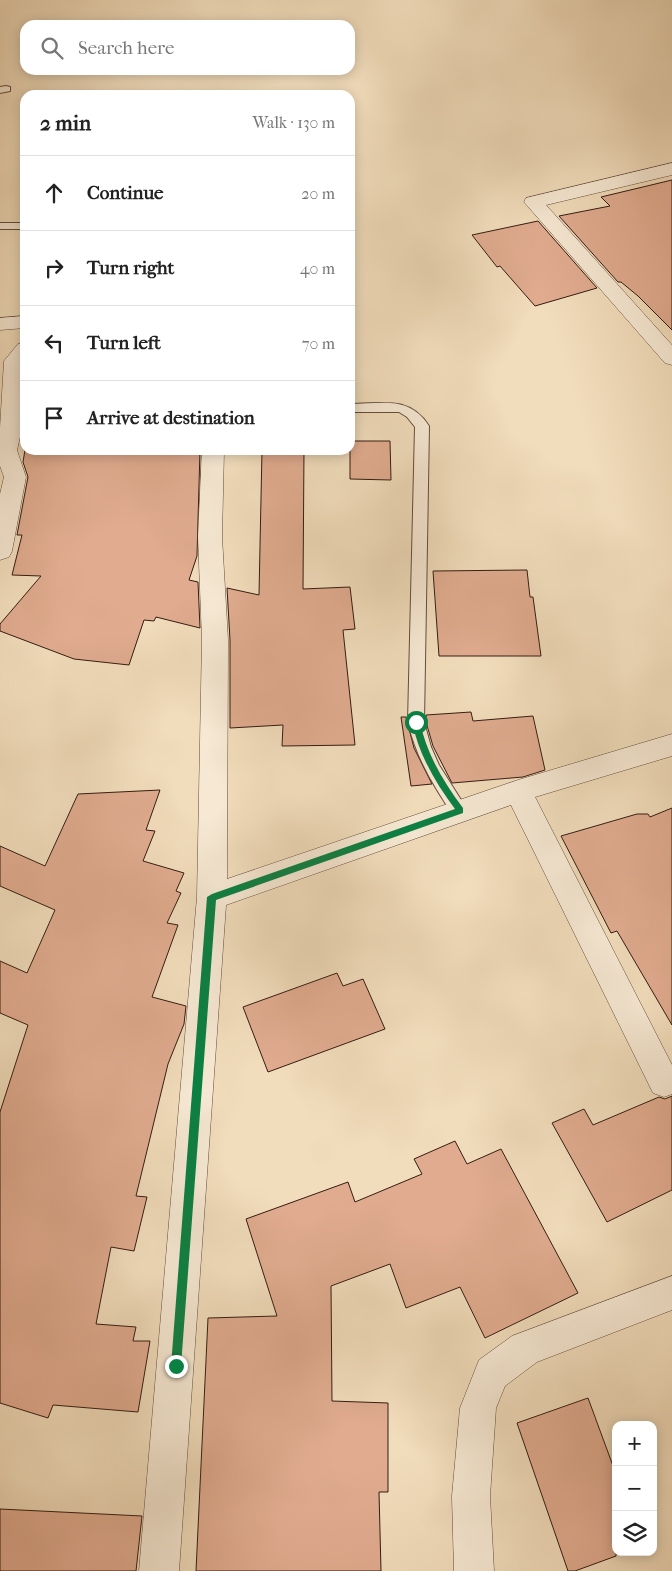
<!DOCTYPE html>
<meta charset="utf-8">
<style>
body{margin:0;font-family:"IM FELL French Canon",serif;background:#f2f2f2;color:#222}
.controls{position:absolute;right:15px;bottom:15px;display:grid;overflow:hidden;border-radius:10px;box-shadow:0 2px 12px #0003}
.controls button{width:45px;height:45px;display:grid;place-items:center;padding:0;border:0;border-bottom:1px solid #e0e0e0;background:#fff;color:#222;font:25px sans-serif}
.stop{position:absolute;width:15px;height:15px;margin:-11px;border:4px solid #0b8043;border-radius:50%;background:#fff}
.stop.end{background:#0b8043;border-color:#fff;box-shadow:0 1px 5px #0008}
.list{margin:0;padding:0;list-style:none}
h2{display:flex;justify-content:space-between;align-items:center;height:65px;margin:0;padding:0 20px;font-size:21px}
h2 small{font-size:16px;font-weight:400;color:#767676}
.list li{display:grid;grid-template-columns:32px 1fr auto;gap:15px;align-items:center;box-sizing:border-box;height:75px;padding:0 20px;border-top:1px solid #e0e0e0}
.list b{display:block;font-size:19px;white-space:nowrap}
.list em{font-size:16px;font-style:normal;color:#767676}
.icon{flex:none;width:28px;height:28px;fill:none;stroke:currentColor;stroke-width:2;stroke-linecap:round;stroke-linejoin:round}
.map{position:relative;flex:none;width:672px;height:1571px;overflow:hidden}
.search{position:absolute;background:#fff;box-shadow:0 2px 12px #0003;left:20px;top:20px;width:335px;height:55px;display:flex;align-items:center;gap:12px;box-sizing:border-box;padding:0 18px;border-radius:15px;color:#767676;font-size:19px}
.panel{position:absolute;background:#fff;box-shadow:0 2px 12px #0003;left:20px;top:90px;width:335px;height:365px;border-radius:15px}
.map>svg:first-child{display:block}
.building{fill:#e0ab8f;stroke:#341c12}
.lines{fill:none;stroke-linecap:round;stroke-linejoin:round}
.service-casing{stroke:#634c3c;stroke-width:2}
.minor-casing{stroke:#634c3c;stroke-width:1}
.service{fill:#f6e8d3;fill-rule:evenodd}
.minor{fill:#f6e8d3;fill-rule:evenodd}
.route{fill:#0b8043}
</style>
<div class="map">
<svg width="672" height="1571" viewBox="0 0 672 1571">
<rect width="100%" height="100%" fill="#f1dcbb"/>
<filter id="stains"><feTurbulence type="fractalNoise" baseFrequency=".004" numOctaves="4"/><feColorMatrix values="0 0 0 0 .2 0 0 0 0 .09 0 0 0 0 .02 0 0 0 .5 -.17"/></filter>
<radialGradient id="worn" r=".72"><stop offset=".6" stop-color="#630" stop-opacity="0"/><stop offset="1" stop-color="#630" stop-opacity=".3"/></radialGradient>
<g class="building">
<path d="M672 180V330L638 296 621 282H618L559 216 610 206 601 197Z"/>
<path d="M538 221 597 288 535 306 500 266 497 267 472 235Z"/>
<path d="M350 441H390L391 480 350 479Z"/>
<path d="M25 450H200L197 556 189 580 198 582 200 628 156 617 154 621 144 620 129 665 74 659 0 631V624L41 576 12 575 22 535H17L28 477 23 462Z"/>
<path d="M262 450H304L303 589 350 587 355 629 343 630 355 745 282 746 283 725 230 728V640L227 588 259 595Z"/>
<path d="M527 570 530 597H533L541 656H439L433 571Z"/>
<path d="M471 712 473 721 533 716 545 770 523 777 452 783 433 746 426 722V715Z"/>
<path d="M401 717H406L414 748 432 784 411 786Z"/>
<path d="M160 790 146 830 155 831 143 861 184 873 176 891 181 893 167 923 178 925 152 997 186 1006 184 1024 168 1064 136 1196 147 1197 134 1251 111 1247 96 1324 136 1327 133 1341H150L138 1412 53 1405 48 1418 0 1403V1112L28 1025 0 1013V961L27 973 55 910 0 886V846L45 866 78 794Z"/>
<path d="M672 808V1025L617 931 611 933 561 836 637 814H648L650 817Z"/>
<path d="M337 973 343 986 363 979 385 1029 268 1072 243 1007Z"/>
<path d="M672 1096V1190L607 1222 552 1123 584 1109 593 1125 659 1097 665 1099Z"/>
<path d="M455 1141 467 1164 501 1149 578 1293 485 1338 460 1287 406 1308 390 1264 331 1286 332 1401 388 1403V1492H379L381 1571H196L208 1318 277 1316 246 1219 348 1182 355 1202 422 1174 414 1159Z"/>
<path d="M588 1398 616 1474V1556L575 1571H568L517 1423Z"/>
<path d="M0 1509 142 1516 136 1571H0Z"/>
</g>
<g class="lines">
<g class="service-casing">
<g id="service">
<path d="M6 86 10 87V91L0 93V87Z"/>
<rect x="0" y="223" width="25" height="6"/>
<path d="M350 404C382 404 409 395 429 426L424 722 431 747 439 765 468 811 466 816 460 818 454 816C434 787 416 757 408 722L415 427 407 417 399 412H350Z"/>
</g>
</g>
<g class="minor-casing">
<g id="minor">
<path d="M672 163V175L546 205 672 345V365L665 363 524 202 526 198Z"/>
<path d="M25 316V328L0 330V318Z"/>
<path d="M25 342 24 420 17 450 26 477 12 551 9 557 0 560V494L4 477 0 466V428L4 361 18 344Z"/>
<path d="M202 450H224L222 537 228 640 227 879 518 780 672 734V756L535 797 672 1065V1094L664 1097 653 1093 511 805 226 905 179 1571H139L197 897 202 640 198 537Z"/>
<path d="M672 1276V1310L537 1362 505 1386 496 1408 490 1496 494 1571H454L452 1496 460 1408 479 1360 512 1336Z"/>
</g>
</g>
<use href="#service" class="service"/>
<use href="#minor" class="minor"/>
</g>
<path class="route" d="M416 719 420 722C427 755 443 781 463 808V813L216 900 181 1366 180 1369 176 1371 172 1369 171 1366 207 897 212 894 455 809C435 782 419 755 412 722Z"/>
<rect width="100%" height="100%" filter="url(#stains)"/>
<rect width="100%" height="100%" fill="url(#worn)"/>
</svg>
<div class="controls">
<button>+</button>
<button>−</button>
<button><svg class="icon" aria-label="layers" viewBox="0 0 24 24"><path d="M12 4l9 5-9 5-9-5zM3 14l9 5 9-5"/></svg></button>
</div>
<div class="stop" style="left:416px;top:722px"></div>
<div class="stop end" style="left:176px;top:1366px"></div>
<div class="search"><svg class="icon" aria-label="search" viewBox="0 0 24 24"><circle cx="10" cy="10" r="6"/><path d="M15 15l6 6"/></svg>Search here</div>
<section class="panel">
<h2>2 min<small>Walk · 130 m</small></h2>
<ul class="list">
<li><svg class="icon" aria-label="ahead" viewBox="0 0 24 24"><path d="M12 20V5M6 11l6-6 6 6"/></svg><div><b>Continue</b></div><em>20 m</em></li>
<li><svg class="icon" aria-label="right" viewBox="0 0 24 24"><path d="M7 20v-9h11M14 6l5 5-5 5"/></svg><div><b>Turn right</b></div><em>40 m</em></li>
<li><svg class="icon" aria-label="left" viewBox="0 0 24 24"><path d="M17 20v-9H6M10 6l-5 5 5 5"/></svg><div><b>Turn left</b></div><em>70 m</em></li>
<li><svg class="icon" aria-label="arrive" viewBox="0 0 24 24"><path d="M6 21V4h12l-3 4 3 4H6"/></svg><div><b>Arrive at destination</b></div></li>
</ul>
</section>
</div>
